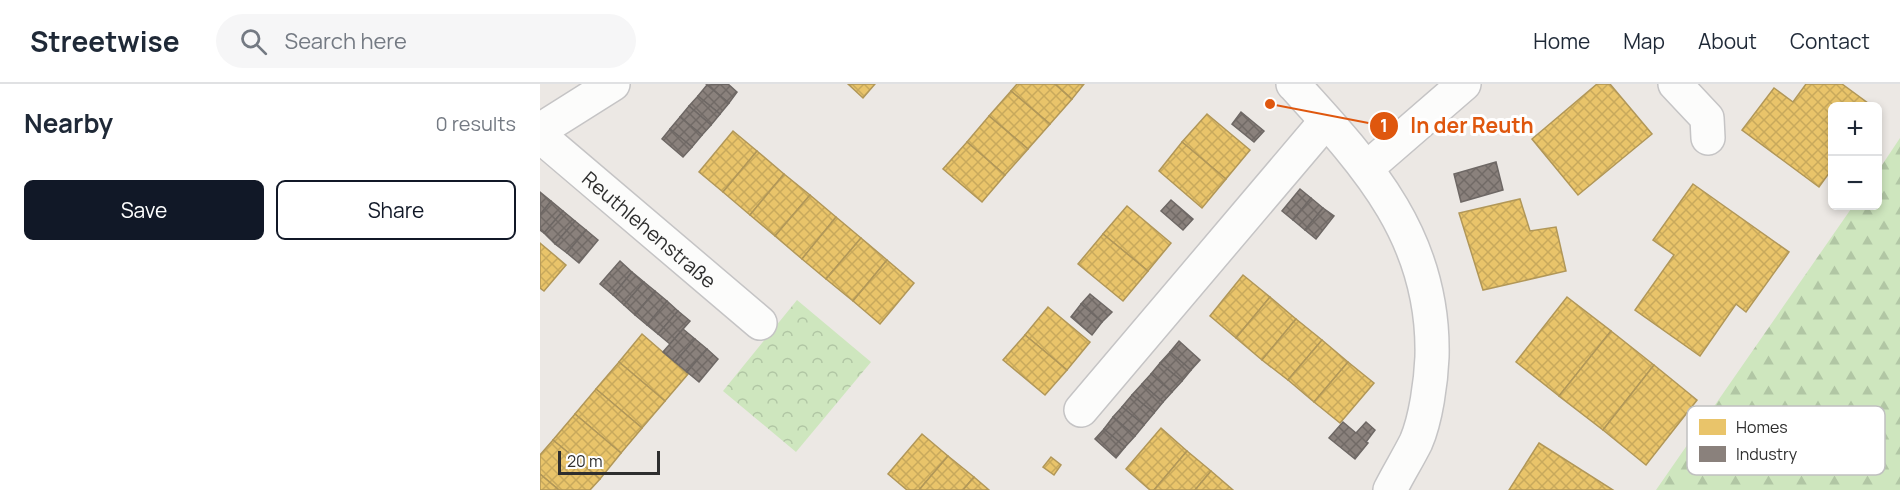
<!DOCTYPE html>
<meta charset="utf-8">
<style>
body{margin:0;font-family:Manrope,sans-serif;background:#f6f6f7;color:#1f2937}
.controls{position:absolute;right:18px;top:18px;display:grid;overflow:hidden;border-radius:9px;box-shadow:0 3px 9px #0003}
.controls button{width:54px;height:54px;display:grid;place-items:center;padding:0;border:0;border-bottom:2px solid #e0e1e3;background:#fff;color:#1f2937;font:30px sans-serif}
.scale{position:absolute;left:18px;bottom:15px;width:102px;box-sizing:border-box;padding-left:6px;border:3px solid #2e2e2e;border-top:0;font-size:16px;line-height:21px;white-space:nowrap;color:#2e2e2e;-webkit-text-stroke:4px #fff;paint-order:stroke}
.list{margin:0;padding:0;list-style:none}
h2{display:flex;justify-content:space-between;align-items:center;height:78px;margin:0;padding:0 24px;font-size:26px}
h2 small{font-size:20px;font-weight:400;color:#747a83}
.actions{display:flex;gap:12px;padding:18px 24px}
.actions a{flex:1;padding:14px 0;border:2px solid #111827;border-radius:9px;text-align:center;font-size:21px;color:#111827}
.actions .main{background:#111827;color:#fff}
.icon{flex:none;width:33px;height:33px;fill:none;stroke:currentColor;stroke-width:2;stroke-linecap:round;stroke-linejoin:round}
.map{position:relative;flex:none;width:1360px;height:406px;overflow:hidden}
header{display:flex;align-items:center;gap:36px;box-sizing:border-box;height:84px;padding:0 30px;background:#fff;border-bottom:2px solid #e0e1e3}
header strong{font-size:28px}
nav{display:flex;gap:33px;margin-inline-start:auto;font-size:21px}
.search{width:420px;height:54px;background:#f6f6f7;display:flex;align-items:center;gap:15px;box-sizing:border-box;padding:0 21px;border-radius:33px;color:#747a83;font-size:22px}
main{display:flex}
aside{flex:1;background:#fff}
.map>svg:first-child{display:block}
.forest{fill:url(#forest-firs)}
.park{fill:url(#park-crowns)}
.homes{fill:url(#homes-cross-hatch);stroke:#b19758;stroke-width:1.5}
.industry{fill:url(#industry-cross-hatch);stroke:#6e6865;stroke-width:1.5}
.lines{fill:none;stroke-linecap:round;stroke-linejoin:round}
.street-casing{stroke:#c5c4c5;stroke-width:36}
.street{stroke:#fcfcfb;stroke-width:33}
.labels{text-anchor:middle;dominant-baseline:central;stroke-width:6;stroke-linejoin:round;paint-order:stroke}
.street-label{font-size:20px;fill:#2e2e2e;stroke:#fff}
.key{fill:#fff;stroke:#c0c0c0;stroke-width:1.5}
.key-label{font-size:16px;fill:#2e2e2e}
.leader{fill:none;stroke:#df570e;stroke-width:2}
.callout-dot{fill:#df570e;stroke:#fff;stroke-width:2}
.mark-label{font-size:18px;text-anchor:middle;font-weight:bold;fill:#fff}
.callout-label{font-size:21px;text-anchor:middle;font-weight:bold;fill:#df570e;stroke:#fff;stroke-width:6;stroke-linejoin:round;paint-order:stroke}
</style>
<header>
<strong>Streetwise</strong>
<div class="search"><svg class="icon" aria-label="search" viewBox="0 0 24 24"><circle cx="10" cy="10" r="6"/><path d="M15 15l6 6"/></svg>Search here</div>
<nav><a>Home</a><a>Map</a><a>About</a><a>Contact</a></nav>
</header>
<main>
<aside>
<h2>Nearby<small>0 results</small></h2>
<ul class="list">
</ul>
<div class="actions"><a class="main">Save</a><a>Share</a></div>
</aside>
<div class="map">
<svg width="1360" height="406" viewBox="0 0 1360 406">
<defs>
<pattern id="forest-firs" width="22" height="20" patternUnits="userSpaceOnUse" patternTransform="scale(1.5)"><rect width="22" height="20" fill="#cee6be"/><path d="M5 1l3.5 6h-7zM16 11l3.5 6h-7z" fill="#b1c6a4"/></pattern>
<pattern id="park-crowns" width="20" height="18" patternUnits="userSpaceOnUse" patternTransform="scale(1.5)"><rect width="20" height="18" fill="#cee6be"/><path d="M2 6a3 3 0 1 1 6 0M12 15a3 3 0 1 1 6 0" fill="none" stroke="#b1c6a4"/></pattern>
<pattern id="homes-cross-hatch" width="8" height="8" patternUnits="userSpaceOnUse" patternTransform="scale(1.5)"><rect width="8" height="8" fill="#e9c46a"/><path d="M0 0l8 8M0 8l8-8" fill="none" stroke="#c8a95c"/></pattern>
<pattern id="industry-cross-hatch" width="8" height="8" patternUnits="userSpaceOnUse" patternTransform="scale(1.5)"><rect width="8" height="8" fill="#8a817c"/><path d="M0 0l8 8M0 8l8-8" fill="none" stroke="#716a66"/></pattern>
</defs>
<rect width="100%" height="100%" fill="#ece8e4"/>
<path class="forest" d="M1360 54V406H1116L1313 122H1338V87Z"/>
<path class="park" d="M257 216 331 278 256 368 183 307Z"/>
<g class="homes">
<path d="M308 0H335L323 14Z"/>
<path d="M477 0H515L532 15 510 40 471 7Z"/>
<path d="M515 0H544L532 15Z"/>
<path d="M1057 0H1070L1112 50 1038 111 992 55Z"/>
<path d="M1266 0H1302L1332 22H1292V85L1279 103 1202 46 1234 4 1253 18Z"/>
<path d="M471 7 510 40 488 65 449 32Z"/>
<path d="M667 30 710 66 686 95 642 58Z"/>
<path d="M449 32 488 65 465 91 427 58Z"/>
<path d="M193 47 217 67 183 108 159 88Z"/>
<path d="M427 58 465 91 442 118 403 85Z"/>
<path d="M642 58 686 95 662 124 619 87Z"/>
<path d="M217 67 244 90 210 131 183 108Z"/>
<path d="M244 90 270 111 235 152 210 131Z"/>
<path d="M1153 100 1249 168 1206 228 1196 220 1160 272 1095 226 1134 171 1113 156Z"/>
<path d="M270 111 296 133 262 175 235 152Z"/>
<path d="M980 115 990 147 1016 143 1026 187 943 206 919 129Z"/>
<path d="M587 122 631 159 608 187 563 150Z"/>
<path d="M296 133 321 154 286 195 262 175Z"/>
<path d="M563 150 608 187 583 217 538 180Z"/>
<path d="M321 154 347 176 313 217 286 195Z"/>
<path d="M0 159 26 181 4 207 0 204Z"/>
<path d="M347 176 374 199 340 240 313 217Z"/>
<path d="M703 191 730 213 696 254 670 232Z"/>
<path d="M730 213 756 235 722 276 696 254Z"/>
<path d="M1027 213 1071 247 1019 312 976 278Z"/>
<path d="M508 223 550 258 527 286 485 251Z"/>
<path d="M756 235 782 256 748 296 722 276Z"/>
<path d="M1071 247 1114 281 1063 346 1019 312Z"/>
<path d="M102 250 148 290 125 317 79 278Z"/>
<path d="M485 251 527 286 505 311 463 276Z"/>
<path d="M782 256 808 278 774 318 748 296Z"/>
<path d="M79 278 125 317 102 344 56 305Z"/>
<path d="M808 278 834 299 800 339 774 318Z"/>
<path d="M1114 281 1157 316 1106 381 1063 346Z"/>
<path d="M56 305 102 344 81 369 35 330Z"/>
<path d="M35 330 81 369 60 395 13 356Z"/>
<path d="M621 344 647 367 614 406H610L586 385Z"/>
<path d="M382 350 408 372 379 406H367L348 390Z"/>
<path d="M13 356 60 395 50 406H19L0 390V371Z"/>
<path d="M999 359 1073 406H969Z"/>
<path d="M647 367 671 387 655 406H614Z"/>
<path d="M408 372 434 393 423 406H379Z"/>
<path d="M511 373 521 381 514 391 503 383Z"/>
<path d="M671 387 693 406H655Z"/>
<path d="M0 390 19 406H0Z"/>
<path d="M434 393 449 406H423Z"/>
</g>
<g class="industry">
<path d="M188 0 197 8 189 19 167 1Z"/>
<path d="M167 1 189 19 180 30 158 12Z"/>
<path d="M158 12 180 30 171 41 149 22Z"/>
<path d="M149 22 171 41 162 51 140 33Z"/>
<path d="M701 28 724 47 714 58 692 40Z"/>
<path d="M140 33 162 51 152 63 130 45Z"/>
<path d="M130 45 152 63 143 73 122 55Z"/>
<path d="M956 78 963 106 921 118 914 90Z"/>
<path d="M760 105 771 114 753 136 742 127Z"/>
<path d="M0 108 11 117 0 131Z"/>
<path d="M771 114 783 124 765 146 753 136Z"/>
<path d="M631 116 653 135 643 146 621 127Z"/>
<path d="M11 117 23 127 4 149 0 146V131Z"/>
<path d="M783 124 794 132 776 155 765 146Z"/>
<path d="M23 127 35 137 15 160 4 149Z"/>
<path d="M35 137 46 146 27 169 15 160Z"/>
<path d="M46 146 58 156 39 179 27 169Z"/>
<path d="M80 177 92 188 73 211 60 200Z"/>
<path d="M92 188 104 198 84 221 73 211Z"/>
<path d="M104 198 115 207 95 231 84 221Z"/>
<path d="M115 207 127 217 107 241 95 231Z"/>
<path d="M550 210 572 228 562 238 541 220Z"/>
<path d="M127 217 138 227 118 250 107 241Z"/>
<path d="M541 220 562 238 552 251 531 233Z"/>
<path d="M138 227 150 237 130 260 118 250Z"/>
<path d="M143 245 155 255 135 278 123 268Z"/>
<path d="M155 255 167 265 147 288 135 278Z"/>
<path d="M639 257 660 276 651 286 630 268Z"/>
<path d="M167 265 178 275 159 298 147 288Z"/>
<path d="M630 268 651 286 642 297 620 279Z"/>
<path d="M620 279 642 297 632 308 611 290Z"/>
<path d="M611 290 632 308 623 318 602 300Z"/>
<path d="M602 300 623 318 614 329 592 311Z"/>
<path d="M592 311 614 329 604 341 582 323Z"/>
<path d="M582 323 604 341 595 352 573 333Z"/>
<path d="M573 333 595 352 585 363 564 345Z"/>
<path d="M803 338 816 349 826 338 835 346 826 358 828 359 815 375 789 354Z"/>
<path d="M564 345 585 363 576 374 555 355Z"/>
</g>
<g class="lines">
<g class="street-casing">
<g id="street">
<path d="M753 0C828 82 895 154 892 273 891 297 886 335 876 358 868 374 858 390 850 406"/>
<path d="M1135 0 1167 34 1168 54"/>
<path d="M0 46 73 0"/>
<path id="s1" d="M0 52 220 239"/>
<path d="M827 84 924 0"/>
<path d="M541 326 786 37"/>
</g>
</g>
<use href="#street" class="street"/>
</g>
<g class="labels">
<g class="street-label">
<text stroke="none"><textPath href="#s1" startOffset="144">Reuthlehenstraße</textPath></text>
</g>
</g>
<rect x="1147" y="322" width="198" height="69" rx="9" class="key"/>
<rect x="1159" y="335" width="27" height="16" fill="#e9c46a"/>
<rect x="1159" y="362" width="27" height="16" fill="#8a817c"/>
<g class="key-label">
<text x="1196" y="349">Homes</text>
<text x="1196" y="376">Industry</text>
</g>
<path class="leader" d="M730 20L844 42"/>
<g class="callout-dot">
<circle cx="730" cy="20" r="6"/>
<circle cx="844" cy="42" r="15"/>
</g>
<g class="mark-label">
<text x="844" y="48">1</text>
</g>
<g class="callout-label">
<text x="932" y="49">In der Reuth</text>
</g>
</svg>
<div class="controls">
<button>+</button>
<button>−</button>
</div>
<div class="scale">20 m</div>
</div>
</main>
